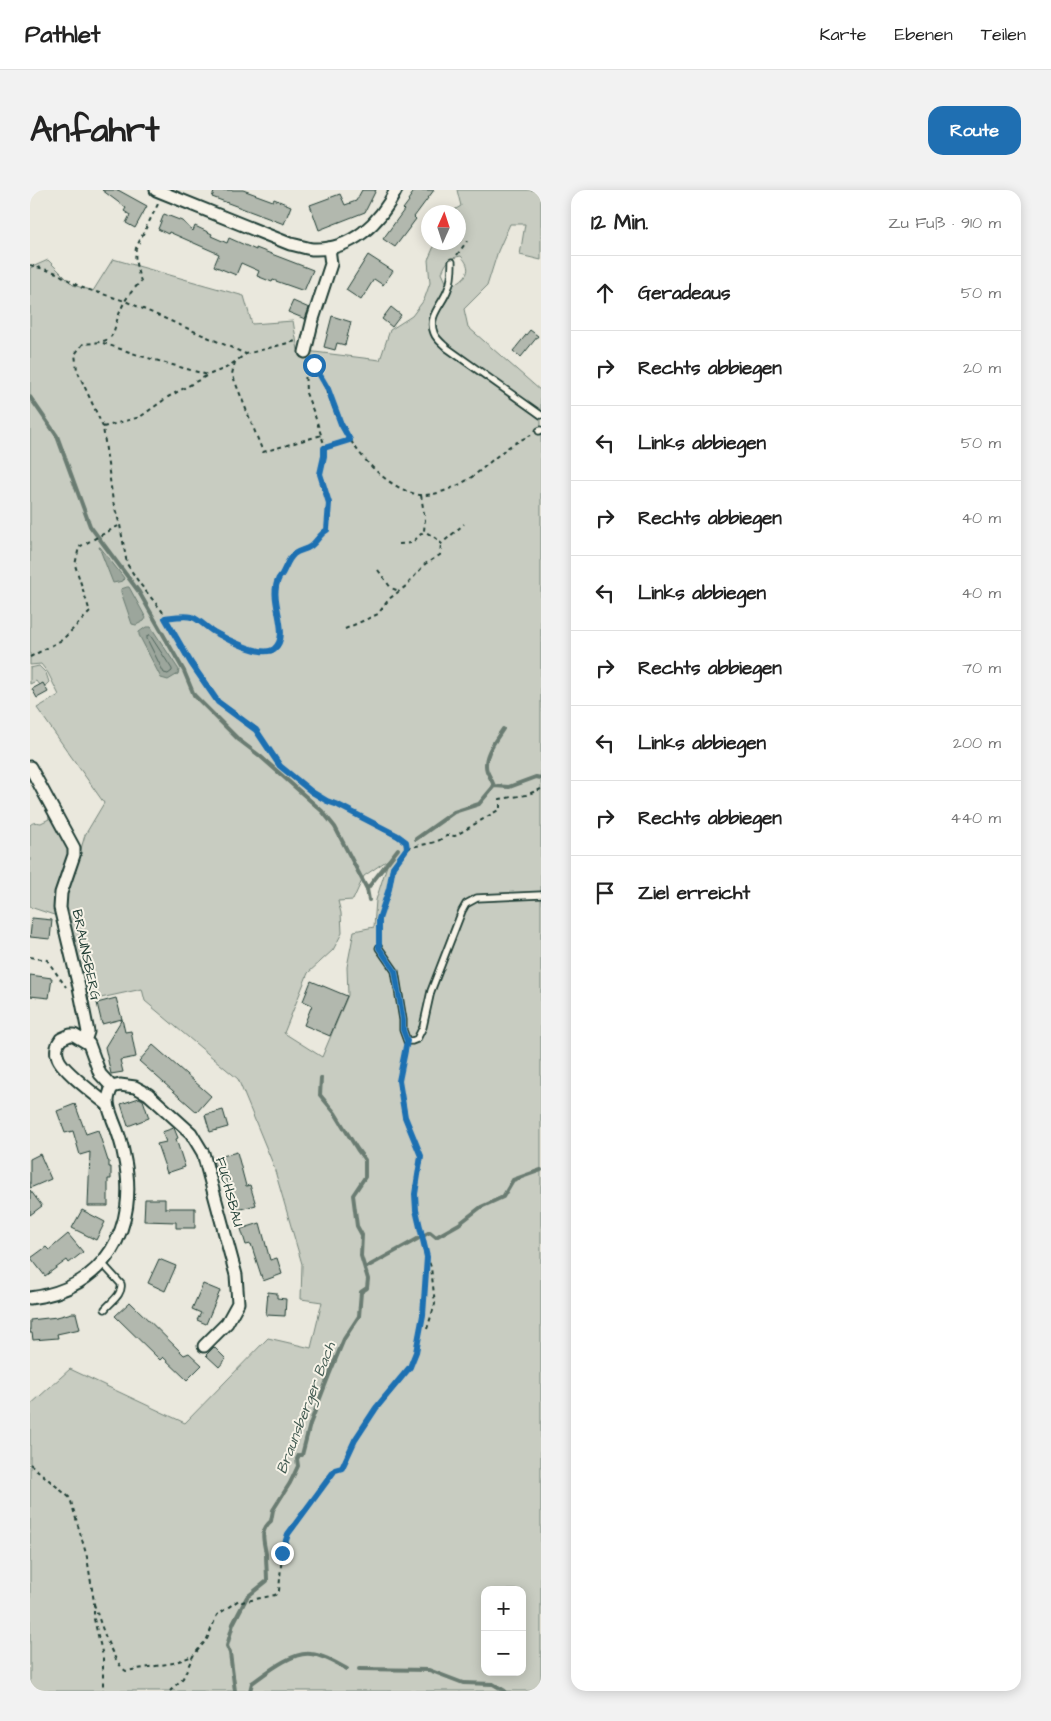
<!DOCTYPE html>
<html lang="de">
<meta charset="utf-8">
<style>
body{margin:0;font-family:"Architects Daughter",sans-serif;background:#f2f2f2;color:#222}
.controls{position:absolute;right:15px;bottom:15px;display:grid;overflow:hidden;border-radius:10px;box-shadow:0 2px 12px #0003}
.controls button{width:45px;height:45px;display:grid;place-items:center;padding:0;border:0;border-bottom:1px solid #e0e0e0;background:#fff;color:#222;font:25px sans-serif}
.compass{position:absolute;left:391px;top:15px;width:45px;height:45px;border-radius:50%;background:#fff;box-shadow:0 2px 12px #0003;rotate:3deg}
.stop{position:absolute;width:15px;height:15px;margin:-11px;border:4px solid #1f6fb2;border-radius:50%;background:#fff}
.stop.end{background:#1f6fb2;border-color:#fff;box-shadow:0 1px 5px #0008}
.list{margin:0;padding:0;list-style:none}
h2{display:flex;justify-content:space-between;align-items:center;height:65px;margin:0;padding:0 20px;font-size:21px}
h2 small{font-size:16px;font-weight:400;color:#767676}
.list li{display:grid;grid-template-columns:32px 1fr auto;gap:15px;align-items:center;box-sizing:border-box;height:75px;padding:0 20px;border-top:1px solid #e0e0e0}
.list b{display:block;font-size:19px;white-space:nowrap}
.list em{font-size:16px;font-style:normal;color:#767676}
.icon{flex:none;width:28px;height:28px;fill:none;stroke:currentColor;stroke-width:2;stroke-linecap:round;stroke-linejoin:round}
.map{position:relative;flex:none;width:511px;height:1501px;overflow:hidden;border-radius:15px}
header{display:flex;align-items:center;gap:30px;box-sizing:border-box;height:70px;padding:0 25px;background:#fff;border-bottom:1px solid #e0e0e0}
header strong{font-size:24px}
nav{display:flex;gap:28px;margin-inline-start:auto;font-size:18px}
.intro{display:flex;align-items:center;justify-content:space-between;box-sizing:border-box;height:120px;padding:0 30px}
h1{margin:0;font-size:35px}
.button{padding:12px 22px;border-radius:15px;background:#1f6fb2;color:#fff;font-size:18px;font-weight:700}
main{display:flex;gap:30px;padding:0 30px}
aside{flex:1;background:#fff;border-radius:15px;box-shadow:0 2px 12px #0003}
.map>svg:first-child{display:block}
.green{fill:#c8ccc1;stroke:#74847a;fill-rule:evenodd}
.water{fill:#9ca69c;stroke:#6a7c72}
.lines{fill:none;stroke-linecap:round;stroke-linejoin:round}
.shore{stroke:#51675e;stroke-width:1}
.stream{stroke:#6a7c72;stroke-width:4}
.building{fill:#b2b8ae;stroke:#1f3d34}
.service-casing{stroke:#1f3d34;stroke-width:9}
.minor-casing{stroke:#1f3d34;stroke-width:15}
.path{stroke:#1f3d34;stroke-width:2;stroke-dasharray:4 4;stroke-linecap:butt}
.service{stroke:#f7f3e8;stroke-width:5.5}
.minor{stroke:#f7f3e8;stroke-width:11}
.route{stroke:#1f6fb2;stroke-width:6}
.labels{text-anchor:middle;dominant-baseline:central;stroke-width:4;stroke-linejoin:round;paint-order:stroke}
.street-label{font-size:14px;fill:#1f3d34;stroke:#f7f3e8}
.water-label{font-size:15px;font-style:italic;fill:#445c53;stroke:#f7f3e8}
</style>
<header>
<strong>Pathlet</strong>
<nav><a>Karte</a><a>Ebenen</a><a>Teilen</a></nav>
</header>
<div class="intro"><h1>Anfahrt</h1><a class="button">Route</a></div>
<main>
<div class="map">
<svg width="511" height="1501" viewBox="0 0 511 1501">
<rect width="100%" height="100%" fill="#eae8dd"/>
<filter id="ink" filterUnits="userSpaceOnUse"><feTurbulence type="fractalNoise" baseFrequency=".02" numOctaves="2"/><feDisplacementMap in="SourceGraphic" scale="10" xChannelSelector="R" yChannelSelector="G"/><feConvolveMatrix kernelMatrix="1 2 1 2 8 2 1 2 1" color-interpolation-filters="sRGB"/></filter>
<g filter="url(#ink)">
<g class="green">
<path d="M427 0H511V70L490 65 495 34H480L468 61 457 96 434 119 438 137 511 201V1501H0V1215L40 1179 155 1233 238 1148 281 1158 292 1112 271 1109 272 1074 243 974 208 889 115 811 112 799 57 811 37 726 36 710 55 645 74 613 7 518 29 505 18 483 11 474 0 475V78L18 70 43 95 63 101 83 69 214 106 222 134 263 131 268 160 350 170 360 140 382 126 394 110 400 93 398 70 405 54 428 52V22H421L431 16ZM431 66C442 78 439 86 425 94L416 92 412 83C416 72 419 68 431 66ZM359 669 346 710 344 737 324 741 317 777 318 805 292 867 254 843 278 783 303 760 312 743 311 723 308 711 323 710 334 686ZM455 1400H492V1482H455Z"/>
<path d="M9 476 16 483 19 492 15 496 12 493 9 495 6 491 0 494V478Z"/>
<path d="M18 622C24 631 34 642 37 652 43 668 30 709 27 726L0 717V635C3 632 6 632 11 633L19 629Z"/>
</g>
<g class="water">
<path d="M69 357H70L94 388 93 391 83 393Z"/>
<path d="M97 397H99L116 428 114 431 106 435 102 434 91 402V399Z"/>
<path d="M116 437H121L149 480 148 484 138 490 131 488 109 445V442Z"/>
</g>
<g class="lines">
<path class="shore" d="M120 445 142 479V481L138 484 134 483 117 449V446Z"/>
<g class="stream">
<path d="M0 207 27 246 60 336 109 402 154 481 164 505 209 550 230 566 292 621 305 637 337 699 339 710"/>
<path d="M464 596C462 590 459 586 457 581 452 567 466 550 473 539"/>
<path d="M386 649 424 622 449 614 464 596 479 597 506 587 511 588"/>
<path d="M337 699 368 659"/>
<path d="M335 1078 400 1042 406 1047 429 1034 451 1017 473 1007 483 990 511 980"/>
<path d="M329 1479 399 1480 433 1493 463 1494 475 1501"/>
<path d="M0 1500 1 1501"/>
<path d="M205 1501 200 1463 197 1456 203 1434 217 1407 237 1391C237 1382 236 1373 236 1364 234 1351 229 1341 241 1331L243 1320 260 1293 268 1276 267 1269 269 1265H272L280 1234 299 1185 314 1149 329 1126 331 1102 337 1098 338 1089 331 1066 332 1045 327 1036 323 1005 335 987V970L327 959 305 923 290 905 291 888"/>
<path d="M220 1501 222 1493C236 1483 263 1461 281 1464 293 1465 306 1473 317 1479"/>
</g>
</g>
<g class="building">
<path d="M72 0H88L117 16 105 38 96 33 100 25 94 21 96 18Z"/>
<path d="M185 0H213L243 11 244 9 261 16 254 34 182 7Z"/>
<path d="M332 0H346L335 22 289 40 280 15 310 4 315 15 326 11Z"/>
<path d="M385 0H404L384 27 386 29 365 57 353 49 374 20 373 19 379 11 378 10Z"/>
<path d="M134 24 152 31 163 41 165 36 182 44 181 46 197 53 199 48 226 60V58L283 80 274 101 243 90 242 92 227 86 229 81 211 73 206 85 184 76 189 64 139 42 138 44 128 39Z"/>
<path d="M338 65 363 81 353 95 344 89 331 110 316 100Z"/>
<path d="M263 111 279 118 275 129 258 122Z"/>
<path d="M361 117 371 125 362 137 352 129Z"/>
<path d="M302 126 321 132 315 155 307 153 305 160 294 157Z"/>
<path d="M500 140 508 146 491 167 483 161Z"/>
<path d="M13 493 18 502 7 508 2 499Z"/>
<path d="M2 728 22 730 20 749 0 747Z"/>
<path d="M0 785 22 788 19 808 0 806Z"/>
<path d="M281 791 317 806 300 846 274 835 282 815 273 811Z"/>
<path d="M86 808 92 829 72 834 67 813Z"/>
<path d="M92 829 95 842 101 841 106 867 90 870 93 882 81 884 75 857Z"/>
<path d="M123 855 181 906 167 922 109 871Z"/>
<path d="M109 908 113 910 119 928 98 936 91 914Z"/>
<path d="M45 914 56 944 68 940 78 971H79V977H81V989H78V1016H58L60 962 50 965 43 941 35 943 27 921Z"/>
<path d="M193 920 198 937 180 942 175 925Z"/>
<path d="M144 938 148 948 146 949 155 977 137 983 127 954 136 952 132 942Z"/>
<path d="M207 962 216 996 220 995 226 1015 207 1020 202 1002H200L192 978 185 980 183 971 189 969V967Z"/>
<path d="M10 964 21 989 0 998V969Z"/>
<path d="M0 1000 12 1016 0 1025Z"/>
<path d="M115 1009H135V1018H165V1038H146V1032L114 1031Z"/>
<path d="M52 1020 75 1032 66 1050 42 1038Z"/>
<path d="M230 1033 240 1070 247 1068 252 1084 233 1091 221 1054 216 1055 211 1039Z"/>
<path d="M38 1044 53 1062 39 1073 37 1070 15 1086 1 1068 16 1057 19 1060Z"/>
<path d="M129 1069 146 1076 135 1101 118 1093Z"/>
<path d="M173 1094 190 1101 176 1134 167 1130 171 1123 162 1119Z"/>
<path d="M238 1102 247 1103V1108L256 1109 255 1126 236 1125Z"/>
<path d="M100 1112 154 1165 159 1163 172 1175 157 1190 133 1167 130 1170 85 1126Z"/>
<path d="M42 1123H46L50 1139 27 1144 28 1148 3 1150 2 1143H0V1130L27 1127Z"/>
<path d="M184 1157 196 1169 189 1177 176 1165Z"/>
</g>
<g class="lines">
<g class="service-casing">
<g id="service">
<path d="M422 72C422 81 422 91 418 99 413 114 397 126 404 143 406 149 413 154 417 158L511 225"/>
<path d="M509 241 511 240"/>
<path d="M349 758 365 781 373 830V840L377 851H382L387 849 393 837 401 801 432 721 436 714 447 708 511 705"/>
<path d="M71 1072 91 1094C93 1104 82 1111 75 1119"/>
</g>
</g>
<g class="minor-casing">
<g id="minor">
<path d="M126 0 260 54C267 55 275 58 282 59 321 61 350 33 366 0"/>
<path d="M275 162 283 129 301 74 299 58"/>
<path d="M0 577 44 658V665L31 703 30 718 49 797 58 842 55 851"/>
<path d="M82 897 90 895 105 897 118 904 161 943 173 963 206 1085 208 1113 197 1133 174 1156"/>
<path d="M78 915C67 906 32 880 28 868 25 861 27 854 31 849L40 845H44L59 854 70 884 82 897"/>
<path d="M0 1108C75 1099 110 1037 94 966 92 954 88 942 83 930 81 924 78 918 78 911 78 906 80 902 82 897"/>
</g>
</g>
<g class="path">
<path d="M128 14 106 58C104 69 107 81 111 91 104 99 96 107 92 117 79 146 91 151 53 154L45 164 47 180 73 237 83 312 90 335 97 374 110 394 132 421 161 473 187 511 226 539 250 576 282 602 297 611 308 615 368 647 376 652 377 658 363 677 359 699 349 729V751"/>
<path d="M427 65 437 51"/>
<path d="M0 75 27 83 50 97 95 111 216 164"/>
<path d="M73 153 111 166 178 185 196 178 216 164 266 151"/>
<path d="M205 172 202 184 233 262 292 245"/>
<path d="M282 172C295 191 301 212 311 233 325 263 356 299 390 305 401 306 416 301 426 296 444 288 457 274 472 262 480 255 491 250 501 245"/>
<path d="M73 237 110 227 138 207 178 185"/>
<path d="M294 258 320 250"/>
<path d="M391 305 395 330 394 341 409 350 411 354 434 334"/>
<path d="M369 354 382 353 394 341"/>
<path d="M348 380 361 398 369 401"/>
<path d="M136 428C144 427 156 425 162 428 171 431 177 438 185 442 196 449 230 466 242 461 264 450 238 409 248 389 249 387 251 386 252 383 256 377 258 369 264 364 269 360 276 360 281 356 287 351 290 344 297 340L299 313 290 284 294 266V254L284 223 276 203 275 174"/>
<path d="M315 439 348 424 359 409 376 396 395 374 410 365 411 354"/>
<path d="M0 467 32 450 60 422 45 375 49 357 90 335"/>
<path d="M377 658 406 652 418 645 425 646 470 619V609L496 605 511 599"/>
<path d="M0 767 17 770 36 797"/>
<path d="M397 1139 405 1114 401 1077 398 1069"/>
<path d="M0 1274 40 1308 57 1367 64 1412V1429L73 1466V1501"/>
<path d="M64 1414C70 1431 82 1472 96 1481L143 1473 163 1466"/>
<path d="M140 1501 153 1488 163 1466 177 1449 187 1425 209 1410 212 1412 245 1405 249 1401 252 1363 258 1345 305 1280 312 1277 325 1250 346 1219 380 1177 386 1162 393 1125 397 1067 386 1020 385 1004 391 966 375 927 369 891 376 859"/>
</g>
<use href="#service" class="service"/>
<use href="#minor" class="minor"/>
</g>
</g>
<g class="lines" filter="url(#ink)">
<path class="route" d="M252 1363 258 1344 305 1280 312 1278 325 1250 346 1218 380 1177 386 1162 393 1125 397 1067 386 1020 385 1004 391 966 375 927 369 891 377 851 373 840V830L365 781 349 758V729L359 699 363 677 377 658 376 652 368 646 308 615 297 611 282 602 250 576 226 540 188 512 161 473 135 428C143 427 155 425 162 427 170 430 177 438 184 442 196 449 233 468 244 459 262 445 238 410 248 390 249 387 251 386 252 384 256 377 258 369 264 364 269 360 276 360 281 356 287 351 290 344 297 340L299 313 290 284 294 266V258L320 250 311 234 298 199 284 175"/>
</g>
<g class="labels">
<g class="street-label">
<text transform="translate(56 765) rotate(78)">BRAUNSBERG</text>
<text transform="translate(199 1002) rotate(75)">FUCHSBAU</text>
</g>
<g class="water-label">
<text transform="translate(276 1218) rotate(-69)">Braunsberger Bach</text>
</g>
</g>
</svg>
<div class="controls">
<button>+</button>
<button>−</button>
</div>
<svg class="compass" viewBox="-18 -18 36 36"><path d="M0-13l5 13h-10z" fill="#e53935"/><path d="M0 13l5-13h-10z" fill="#767676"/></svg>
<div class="stop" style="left:284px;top:175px"></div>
<div class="stop end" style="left:252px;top:1363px"></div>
</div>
<aside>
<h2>12 Min.<small>Zu Fuß · 910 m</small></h2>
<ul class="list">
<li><svg class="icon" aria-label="ahead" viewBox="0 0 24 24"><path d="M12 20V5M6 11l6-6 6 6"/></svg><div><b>Geradeaus</b></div><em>50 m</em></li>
<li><svg class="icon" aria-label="right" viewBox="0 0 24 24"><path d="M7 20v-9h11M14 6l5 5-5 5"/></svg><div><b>Rechts abbiegen</b></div><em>20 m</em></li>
<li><svg class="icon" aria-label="left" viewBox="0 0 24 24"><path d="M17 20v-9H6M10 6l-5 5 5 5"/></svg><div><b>Links abbiegen</b></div><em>50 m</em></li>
<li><svg class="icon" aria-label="right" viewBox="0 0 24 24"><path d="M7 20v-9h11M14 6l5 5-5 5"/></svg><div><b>Rechts abbiegen</b></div><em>40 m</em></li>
<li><svg class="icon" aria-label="left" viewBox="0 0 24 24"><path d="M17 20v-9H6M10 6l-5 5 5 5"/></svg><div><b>Links abbiegen</b></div><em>40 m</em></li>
<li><svg class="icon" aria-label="right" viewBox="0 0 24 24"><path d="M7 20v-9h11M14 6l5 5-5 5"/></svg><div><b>Rechts abbiegen</b></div><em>70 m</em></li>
<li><svg class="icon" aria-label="left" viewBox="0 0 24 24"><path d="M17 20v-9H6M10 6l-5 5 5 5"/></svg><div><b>Links abbiegen</b></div><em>200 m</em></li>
<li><svg class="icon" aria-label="right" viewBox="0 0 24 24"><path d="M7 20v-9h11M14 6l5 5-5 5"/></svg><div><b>Rechts abbiegen</b></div><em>440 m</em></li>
<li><svg class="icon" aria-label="arrive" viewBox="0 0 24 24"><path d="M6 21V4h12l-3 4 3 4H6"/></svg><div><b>Ziel erreicht</b></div></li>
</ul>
</aside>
</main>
